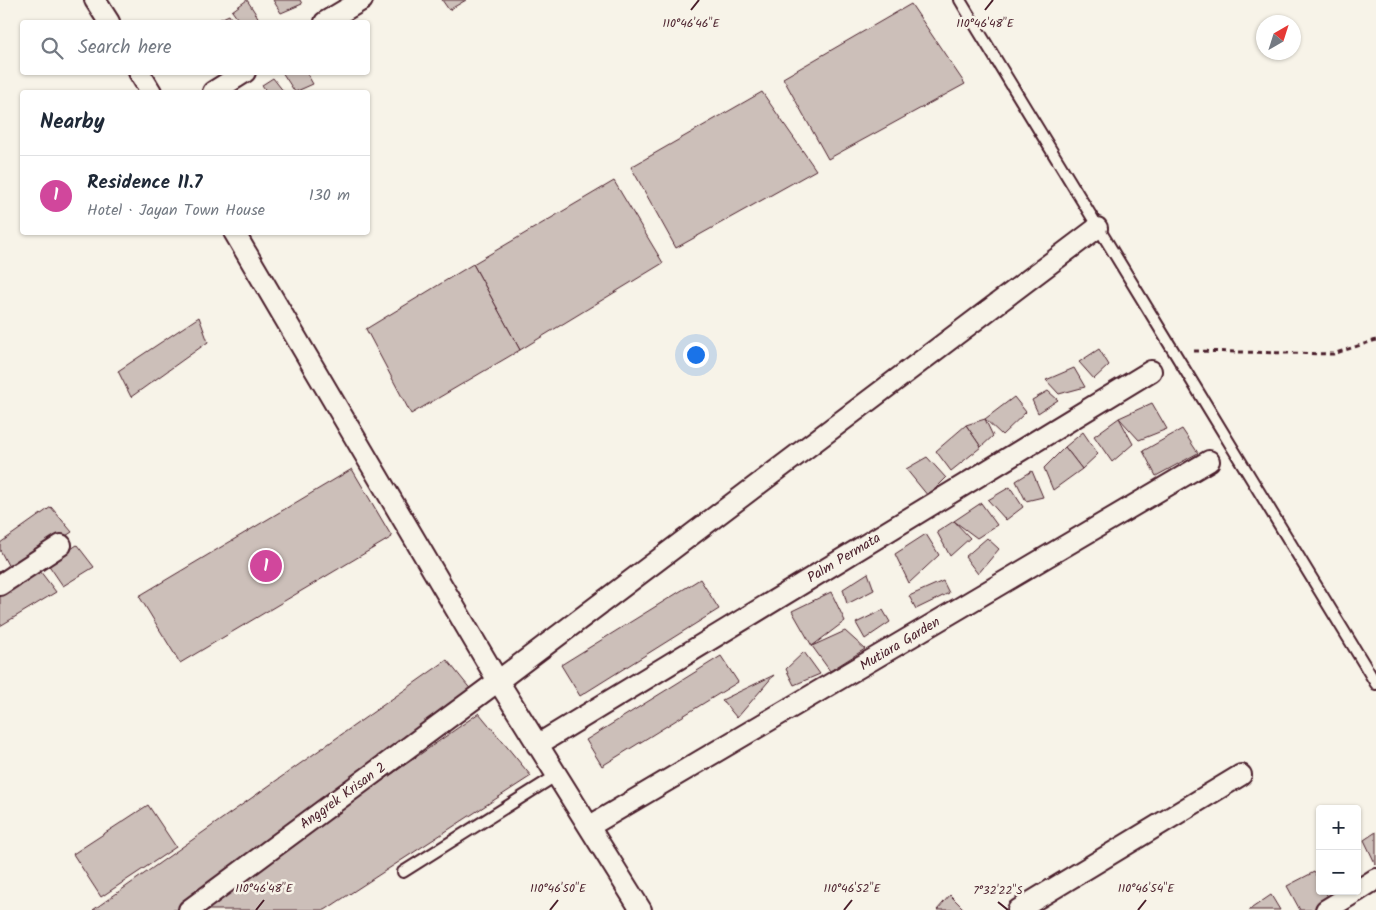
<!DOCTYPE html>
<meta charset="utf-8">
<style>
body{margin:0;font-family:Kalam,sans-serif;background:#f2f2f3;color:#1f2937}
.controls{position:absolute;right:15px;bottom:15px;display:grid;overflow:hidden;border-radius:5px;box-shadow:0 1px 4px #0004}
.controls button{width:45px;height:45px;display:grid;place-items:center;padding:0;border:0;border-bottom:1px solid #e0e1e3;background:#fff;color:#1f2937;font:25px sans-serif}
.compass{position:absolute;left:1256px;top:15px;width:45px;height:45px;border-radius:50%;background:#fff;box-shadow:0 1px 4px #0004;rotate:39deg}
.you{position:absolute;left:695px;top:354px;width:18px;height:18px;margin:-12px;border:4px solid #fff;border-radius:50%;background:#1a73e8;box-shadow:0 0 0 8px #1a73e833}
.badge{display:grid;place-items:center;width:32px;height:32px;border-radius:50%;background:#d93025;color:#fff;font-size:16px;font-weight:700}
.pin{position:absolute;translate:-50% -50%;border:2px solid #fff;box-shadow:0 1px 5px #0006}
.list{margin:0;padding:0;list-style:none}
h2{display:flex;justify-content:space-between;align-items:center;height:65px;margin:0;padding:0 20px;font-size:21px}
h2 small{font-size:16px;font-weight:400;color:#747a83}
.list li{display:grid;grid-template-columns:32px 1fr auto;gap:15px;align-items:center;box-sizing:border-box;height:80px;padding:0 20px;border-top:1px solid #e0e1e3}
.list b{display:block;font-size:19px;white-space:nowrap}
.list p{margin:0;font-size:16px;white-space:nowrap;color:#747a83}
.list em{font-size:16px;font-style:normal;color:#747a83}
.icon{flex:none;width:28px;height:28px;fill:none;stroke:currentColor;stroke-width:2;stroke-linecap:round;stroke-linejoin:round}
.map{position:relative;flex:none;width:1376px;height:910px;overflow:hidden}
.search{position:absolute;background:#fff;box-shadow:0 1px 4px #0004;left:20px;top:20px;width:350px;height:55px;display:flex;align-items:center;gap:12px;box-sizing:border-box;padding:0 18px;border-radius:5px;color:#747a83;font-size:19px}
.panel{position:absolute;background:#fff;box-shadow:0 1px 4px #0004;left:20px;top:90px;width:350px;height:145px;border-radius:5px}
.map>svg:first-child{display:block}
.building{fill:#ccbfb9;stroke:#4a1f2b}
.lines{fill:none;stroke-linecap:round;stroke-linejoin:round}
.lane-casing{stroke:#4a1f2b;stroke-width:14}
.street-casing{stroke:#4a1f2b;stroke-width:24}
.path{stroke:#4a1f2b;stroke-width:3;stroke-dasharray:5 4;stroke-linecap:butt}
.lane{stroke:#f7f3e8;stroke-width:10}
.street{stroke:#f7f3e8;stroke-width:20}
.ticks{fill:none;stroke:#4a1f2b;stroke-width:2}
.labels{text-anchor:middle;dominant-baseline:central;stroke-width:5;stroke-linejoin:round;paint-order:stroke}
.street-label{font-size:14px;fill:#4a1f2b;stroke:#f7f3e8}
.ticks-label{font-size:12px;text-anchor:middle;fill:#4a1f2b;stroke:#f7f3e8;stroke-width:5;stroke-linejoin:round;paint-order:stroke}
</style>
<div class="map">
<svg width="1376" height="910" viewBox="0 0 1376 910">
<rect width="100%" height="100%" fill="#f7f3e8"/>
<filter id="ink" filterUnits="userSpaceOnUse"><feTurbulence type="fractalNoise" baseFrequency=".02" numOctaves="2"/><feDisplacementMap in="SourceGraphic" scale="10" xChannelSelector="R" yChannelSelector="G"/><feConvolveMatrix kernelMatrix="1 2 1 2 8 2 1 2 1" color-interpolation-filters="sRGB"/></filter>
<g filter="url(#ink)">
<g class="building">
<path d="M247 0 261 22H240L232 11Z"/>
<path d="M273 0H300L302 4 281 13Z"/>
<path d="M442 0H466L449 10Z"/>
<path d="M911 4 965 84 828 159 783 78Z"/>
<path d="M229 15 233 22H214Z"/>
<path d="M282 72H306L313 84 295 92Z"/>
<path d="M273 78 284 92H267L262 85Z"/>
<path d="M762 92 816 170 676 248 631 167Z"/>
<path d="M614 181 663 263 520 350 473 264Z"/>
<path d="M473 264 520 350 411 414 366 329Z"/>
<path d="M199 317 208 342 131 397 118 371Z"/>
<path d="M1099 349 1109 365 1094 379 1079 362Z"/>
<path d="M1074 368 1085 387 1059 394 1046 380Z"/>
<path d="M1048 391 1058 400 1038 413 1032 400Z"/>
<path d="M1014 397 1026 412 1002 435 985 419Z"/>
<path d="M1152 403 1167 429 1139 440 1119 418Z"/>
<path d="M1119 418 1133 444 1112 462 1094 436Z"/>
<path d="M985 419 993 436 981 447 966 425Z"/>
<path d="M966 425 981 447 951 471 936 451Z"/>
<path d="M1182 429 1198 453 1156 476 1143 451Z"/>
<path d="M1083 432 1098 454 1082 469 1065 447Z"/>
<path d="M1065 447 1082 469 1053 490 1044 468Z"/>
<path d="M927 457 946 478 928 496 906 469Z"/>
<path d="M352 469 392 537 180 663 139 596Z"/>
<path d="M1032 471 1043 497 1026 501 1016 481Z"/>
<path d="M1010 487 1023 507 1006 520 988 500Z"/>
<path d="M981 503 997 525 977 538 954 521Z"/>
<path d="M51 507 72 532 11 571 0 550V543Z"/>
<path d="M954 521 970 538 950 556 937 532Z"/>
<path d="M926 534 939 555 909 583 895 554Z"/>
<path d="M987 538 999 549 978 574 965 557Z"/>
<path d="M77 545 94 567 63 586 48 564Z"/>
<path d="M40 571 56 592 0 626V596Z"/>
<path d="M868 573 874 590 847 604 843 589Z"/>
<path d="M700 579 719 609 580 696 561 665Z"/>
<path d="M943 581 949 593 916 609 909 596Z"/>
<path d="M831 592 845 621 812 646 792 611Z"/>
<path d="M883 610 890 622 865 639 856 623Z"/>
<path d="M845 631 865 649 830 671 812 646Z"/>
<path d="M804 652 820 674 794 685 786 669Z"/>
<path d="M721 656 738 682 602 766 586 740Z"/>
<path d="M447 660 472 691 178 910H93Z"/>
<path d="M774 675 737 718 722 700Z"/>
<path d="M479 713 531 776 325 910H198Z"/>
<path d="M148 805 176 847 101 897 73 854Z"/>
<path d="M1376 832V865L1364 840Z"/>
<path d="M1314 872 1320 882V891H1325L1331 903 1319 910H1300L1287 886Z"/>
<path d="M950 895 965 910H937Z"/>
<path d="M1271 895 1280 910H1249Z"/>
</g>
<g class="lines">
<g class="lane-casing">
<g id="lane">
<path d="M960 0C1097 229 1239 455 1376 684"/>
<path d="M403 872 557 775"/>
</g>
</g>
<g class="street-casing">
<g id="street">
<path d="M95 0 109 22"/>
<path d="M325 22 362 0"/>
<path d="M139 72 151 92"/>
<path d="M213 92 245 72"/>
<path d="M234 232 498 681 641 910"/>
<path d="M0 585 61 545"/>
<path d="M537 745 1151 371"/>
<path d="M590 826 1209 461"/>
<path d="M1357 891 1376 879"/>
<path d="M189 910 498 681 1097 228"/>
<path d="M1018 910 1241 775"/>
<path d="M1326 910 1357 891"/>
</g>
</g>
<path class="path" d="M1194 351 1333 354 1376 340"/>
<use href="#lane" class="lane"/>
<use href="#street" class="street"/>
</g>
</g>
<path class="ticks" d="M691 10 699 0M985 10 993 0M998 902 1008 910M256 910 264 900M550 910 558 900M844 910 852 900M1138 910 1146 900"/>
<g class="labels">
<g class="street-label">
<text transform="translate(844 558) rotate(-31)">Palm Permata</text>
<text transform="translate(900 644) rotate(-31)">Mutiara Garden</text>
<text transform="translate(343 796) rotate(-36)">Anggrek Krisan 2</text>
</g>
</g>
<g class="ticks-label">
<text x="691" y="27">110°46'46"E</text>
<text x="985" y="27">110°46'48"E</text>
<text x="264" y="892">110°46'48"E</text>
<text x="558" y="892">110°46'50"E</text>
<text x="852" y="892">110°46'52"E</text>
<text x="1146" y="892">110°46'54"E</text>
<text x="998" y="894">7°32'22"S</text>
</g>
</svg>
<div class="controls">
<button>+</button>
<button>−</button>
</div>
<svg class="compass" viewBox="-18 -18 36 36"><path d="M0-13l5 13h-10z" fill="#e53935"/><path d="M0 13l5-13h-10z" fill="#747a83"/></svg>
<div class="you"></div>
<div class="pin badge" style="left:266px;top:566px;background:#d1479c">1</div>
<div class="search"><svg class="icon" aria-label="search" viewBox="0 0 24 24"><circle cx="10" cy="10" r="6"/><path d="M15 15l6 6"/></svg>Search here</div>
<section class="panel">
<h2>Nearby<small></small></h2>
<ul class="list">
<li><span class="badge" style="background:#d1479c">1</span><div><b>Residence 11.7</b><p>Hotel · Jayan Town House</p></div><em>130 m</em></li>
</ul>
</section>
</div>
